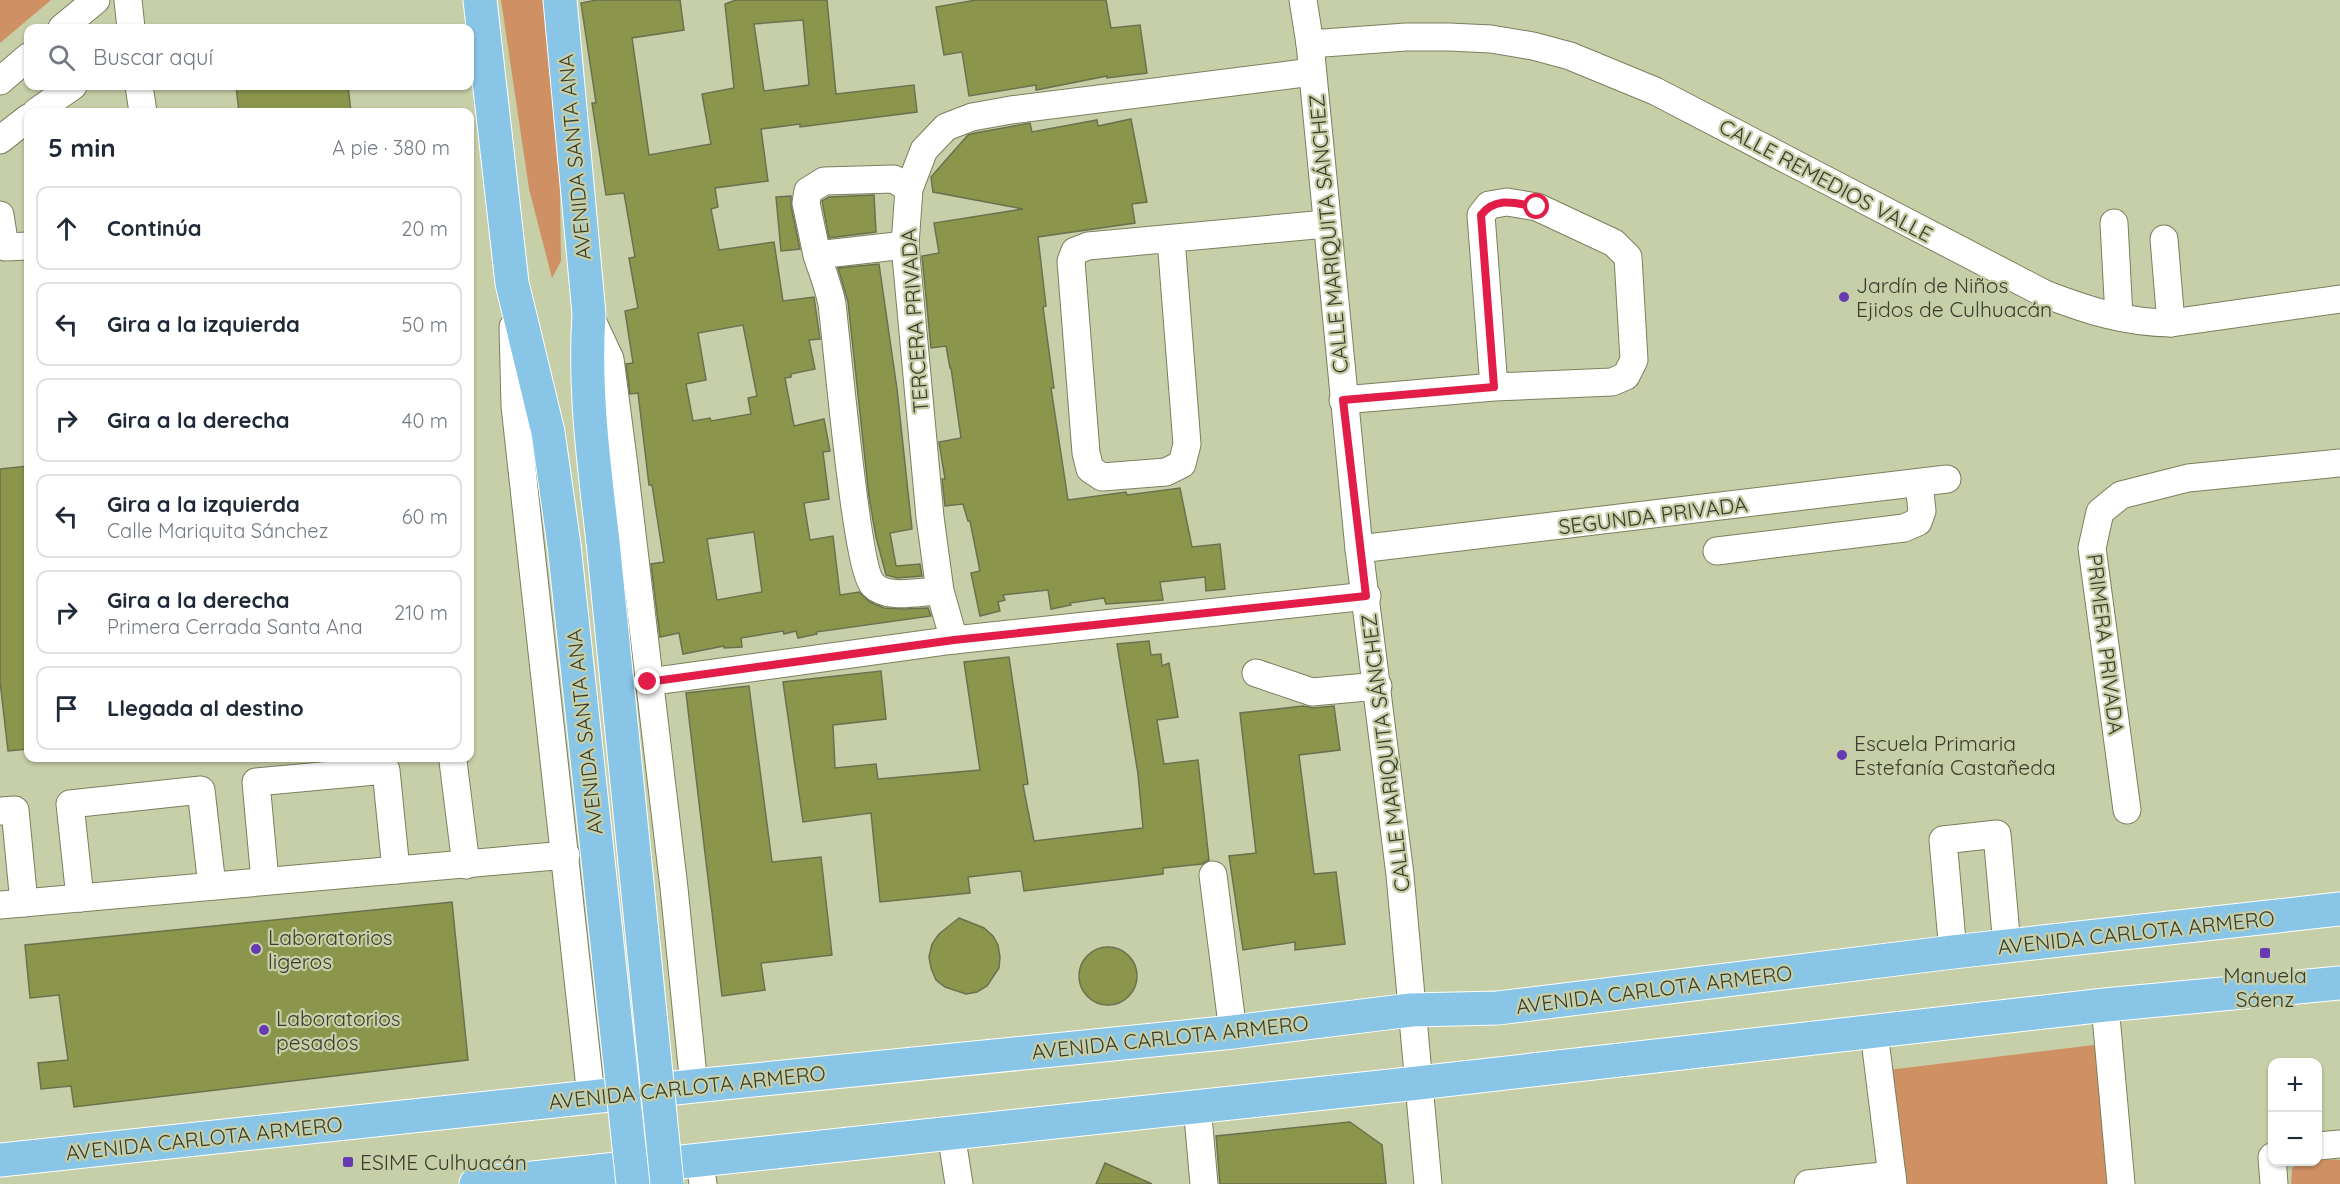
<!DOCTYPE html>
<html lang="es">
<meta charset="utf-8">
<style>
body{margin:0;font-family:Quicksand,sans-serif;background:#f6f6f7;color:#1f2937}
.controls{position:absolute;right:18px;bottom:18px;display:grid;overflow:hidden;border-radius:12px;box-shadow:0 2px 4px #0004}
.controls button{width:54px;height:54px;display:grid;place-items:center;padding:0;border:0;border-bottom:2px solid #e0e1e3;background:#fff;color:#1f2937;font:30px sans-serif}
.stop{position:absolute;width:18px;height:18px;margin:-14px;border:4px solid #e11d48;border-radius:50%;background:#fff}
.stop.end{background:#e11d48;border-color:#fff;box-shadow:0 2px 6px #0008}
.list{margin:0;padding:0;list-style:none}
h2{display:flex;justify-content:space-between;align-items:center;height:78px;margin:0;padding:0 24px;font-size:26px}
h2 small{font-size:20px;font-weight:400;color:#747a83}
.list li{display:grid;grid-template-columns:39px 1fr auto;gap:18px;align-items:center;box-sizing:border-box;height:84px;margin:0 12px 12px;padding:0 12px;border:2px solid #e0e1e3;border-radius:12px}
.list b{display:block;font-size:22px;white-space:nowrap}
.list p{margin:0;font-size:20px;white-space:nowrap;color:#747a83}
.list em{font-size:20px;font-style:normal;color:#747a83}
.icon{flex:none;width:33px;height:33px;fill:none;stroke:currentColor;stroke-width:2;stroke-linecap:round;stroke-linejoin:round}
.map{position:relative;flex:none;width:2340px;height:1184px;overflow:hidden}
.search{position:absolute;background:#fff;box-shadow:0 2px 4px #0004;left:24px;top:24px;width:450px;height:66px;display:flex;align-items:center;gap:15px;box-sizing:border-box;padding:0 21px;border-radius:12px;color:#747a83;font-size:22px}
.panel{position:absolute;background:#fff;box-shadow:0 2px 4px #0004;left:24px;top:108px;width:450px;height:654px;border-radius:12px}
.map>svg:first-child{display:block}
.green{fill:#cf9164}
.building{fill:#8b964c;stroke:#6b714e;stroke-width:1.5;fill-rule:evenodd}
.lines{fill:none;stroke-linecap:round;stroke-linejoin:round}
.minor-casing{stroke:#7a805c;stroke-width:29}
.major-casing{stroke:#fff;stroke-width:35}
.minor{stroke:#fff;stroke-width:27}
.major{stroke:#88c5e6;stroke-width:33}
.major-bridge-casing{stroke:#fff;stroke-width:35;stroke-linecap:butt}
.major-bridge{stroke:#88c5e6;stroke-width:33}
.route{stroke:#e11d48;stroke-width:8}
.poi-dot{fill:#683ab1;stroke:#c7cfa8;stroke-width:2}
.labels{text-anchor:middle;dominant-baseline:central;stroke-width:4.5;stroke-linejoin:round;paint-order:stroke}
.street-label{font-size:21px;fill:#393c2d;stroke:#c7cfa8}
.poi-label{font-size:21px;fill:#393c2d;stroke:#c7cfa8;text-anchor:start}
</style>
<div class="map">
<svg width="2340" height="1184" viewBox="0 0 2340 1184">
<rect width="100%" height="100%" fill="#c7cfa8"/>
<g class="green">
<path d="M0 0H51L0 43Z"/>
<path d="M501 0H551L559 134 561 261 552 278 529 189Z"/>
<path d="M2102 1044 2118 1184H1902L1888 1070Z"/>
<path d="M2340 1160V1184H2291L2292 1169C2301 1159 2326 1159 2340 1160Z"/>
</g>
<g class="building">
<path d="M597 0H680L684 30 632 38 649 155 711 144 702 94 734 88 725 4 736 0H827L836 94 914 85 917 112 800 127V124L761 129 768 181 715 188 718 207 711 209 719 250 774 242 783 301 814 297 820 339 809 340 815 369 791 374V377L785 378 794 426 824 419 830 451 823 452 829 499 804 503 810 540 833 536 840 595 859 592 870 602 884 608 904 609 928 608 931 616 816 632 817 634 798 638 796 631 784 634 783 631 741 638 742 647 724 648V646L683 654 679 633 660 637 651 564 664 562 652 485H649L638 393 630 394 626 364 633 363 625 311 638 308 629 258 635 257 624 193 606 195 592 103H596L581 3ZM803 20 809 85 764 91 754 24ZM743 325 757 396 748 398 751 414 711 421 710 418 693 421 686 384 706 380 698 333ZM754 532 762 592 717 600 707 539Z"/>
<path d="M976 0H1106L1111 28 1140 25 1147 73 1107 78V76L1036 90V85L969 96 962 52 944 55 936 7Z"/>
<path d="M236 86H348L351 112H239Z"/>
<path d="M1131 119 1147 202 1132 204 1135 223 1038 237 1046 306 1043 307 1054 388H1051L1068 500 1126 492 1127 495 1180 488 1192 547 1220 544 1225 589 1206 591 1205 577 1160 582 1163 600 1106 604 1104 598 1070 603 1071 605 1051 609 1048 590 1003 595 1005 600 998 602 1000 611 980 616 971 573 980 571 970 521H968L963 504 945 506 942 479H945L939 442 961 438 951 368H950L946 346 931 348 922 256 939 253 934 223 1023 209 933 192 931 177 968 135 975 133 1030 123 1032 132 1097 120 1098 126Z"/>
<path d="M874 195 876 232 829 238 822 201 829 197Z"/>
<path d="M791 196V206L800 249 781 251 776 197Z"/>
<path d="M879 264 897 389 912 529 890 533 896 566 920 564 922 576 897 578 886 575 876 537 869 497 848 302 838 268Z"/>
<path d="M28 466V749L8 751 0 681V469Z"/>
<path d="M1149 641 1151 655 1161 654 1162 666 1169 663 1178 717 1157 720 1164 764 1198 760 1209 860 1202 864 1163 868V874L1024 891 1021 871 968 877 970 893 880 902 871 813 803 822 783 682 881 671 886 719 833 725 835 768 876 764 878 779 980 770 964 662 1009 657 1028 784 1023 785 1034 841 1143 828 1138 774 1117 644Z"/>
<path d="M749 686 772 862 821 857 832 955 761 963 765 990 722 996 686 693Z"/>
<path d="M1303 706 1313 708 1334 706 1340 750 1299 755 1314 874 1336 872 1345 944 1295 950V942L1243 950 1229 856 1256 853 1240 713Z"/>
<path d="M452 902 468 1060 74 1107 71 1086 41 1089 38 1063 68 1060 59 995 30 998 25 945Z"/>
<path d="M959 918 984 928 993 936 998 945 1000 957 999 968 987 986 977 992 966 994 945 987 936 980 931 968 929 957 932 944 939 934Z"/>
<circle cx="1108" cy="976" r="29"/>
<path d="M1350 1122 1382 1145 1386 1184H1220L1216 1136Z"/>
<path d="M1105 1163 1152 1184H1096Z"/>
</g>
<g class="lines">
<g class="minor-casing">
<g id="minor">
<path d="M128 0 131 28"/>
<path d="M1303 0 1310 44 1359 549 1400 875 1428 1184"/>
<path d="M62 28 96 0"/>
<path d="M1310 44 1406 37H1449L1491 39 1533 46 1570 56 1655 91 2045 294C2086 310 2127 323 2171 323L2340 299"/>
<path d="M0 81 28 57"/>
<path d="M139 86 143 112"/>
<path d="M36 112 73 86"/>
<path d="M0 140 28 118"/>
<path d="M0 215 5 247 28 246"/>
<path d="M2114 223 2119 317"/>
<path d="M1171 239 1187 444 1182 464 1166 472 1102 477 1090 469 1086 453 1071 261 1075 251 1088 246 1326 224"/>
<path d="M2164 239 2171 323"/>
<path d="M905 245 817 255C822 271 829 288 832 304 837 344 856 568 873 585 887 600 921 591 940 591"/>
<path d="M817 255 806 203 808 191 824 181 894 179 909 189"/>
<path d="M589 314 610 359 623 458 674 888 694 1086"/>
<path d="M513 327 515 406 591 1097"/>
<path d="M1343 400 1494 387 1612 382 1626 376 1634 360 1628 257 1614 243 1537 207 1507 202 1489 205 1481 215 1494 387"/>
<path d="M1359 549 1947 479"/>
<path d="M1717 551 1904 528 1918 522 1922 511 1919 483"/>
<path d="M954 640 940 591 930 517 905 245 909 189 924 150 946 127 972 117 1011 110 1312 72"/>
<path d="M1256 673 1312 692 1378 686"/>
<path d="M648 682 954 640 1367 596"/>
<path d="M453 761 466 865"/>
<path d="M2127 810 2092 548 2100 512 2121 495 2188 478 2340 463"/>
<path d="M0 811 15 810 24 903"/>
<path d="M1213 875 1233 1032"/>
<path d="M265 881 256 782 386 770 396 870"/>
<path d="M80 898 70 804 201 790 212 886"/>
<path d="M0 905 566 855"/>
<path d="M1953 952 1943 840 1997 834 2007 946"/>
<path d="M2105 1005 2121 1184"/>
<path d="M1874 1032 1893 1184"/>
<path d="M1197 1105 1204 1184"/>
<path d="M951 1133 959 1184"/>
<path d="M2318 1146 2340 1144"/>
<path d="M2272 1157 2274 1184"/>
<path d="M700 1161 703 1184"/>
<path d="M1808 1184 1892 1175"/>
</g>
</g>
<g class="major-casing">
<g id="major">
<path d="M480 0 512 283 548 432 564 545"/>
<path d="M560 0 589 314C584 390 594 465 603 542"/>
<path d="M0 1160 694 1086 1233 1032 1411 1010 1498 1008 1953 952 2340 909"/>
<path d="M476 1184 1418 1083 2105 1005 2340 983"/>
</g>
</g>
<use href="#minor" class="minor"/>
<use href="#major" class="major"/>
<g class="major-bridge-casing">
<g id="major-bridge">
<path d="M603 542 667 1184"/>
<path d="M564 545 633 1184"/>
</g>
</g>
<use href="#major-bridge" class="major-bridge"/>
</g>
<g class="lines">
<path class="route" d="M648 682 954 640 1366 596 1343 400 1494 387 1481 215C1496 196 1516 203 1537 207"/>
</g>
<g class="poi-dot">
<circle cx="1844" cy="297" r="6"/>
<circle cx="1842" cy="755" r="6"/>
<circle cx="256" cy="949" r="6"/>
<rect x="2259" y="947" width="12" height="12" rx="3"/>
<circle cx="264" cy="1030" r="6"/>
<rect x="342" y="1156" width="12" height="12" rx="3"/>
</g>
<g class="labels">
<g class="street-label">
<text transform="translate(574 157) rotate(-95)">AVENIDA SANTA ANA</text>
<text transform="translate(1826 180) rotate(28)">CALLE REMEDIOS VALLE</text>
<text transform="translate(1328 234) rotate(-95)">CALLE MARIQUITA SÁNCHEZ</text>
<text transform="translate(914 321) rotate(-94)">TERCERA PRIVADA</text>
<text transform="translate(1653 515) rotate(-7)">SEGUNDA PRIVADA</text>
<text transform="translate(2106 644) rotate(83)">PRIMERA PRIVADA</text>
<text transform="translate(584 732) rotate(-96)">AVENIDA SANTA ANA</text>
<text transform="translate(1385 753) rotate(-97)">CALLE MARIQUITA SÁNCHEZ</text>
<text transform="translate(2136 932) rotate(-6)">AVENIDA CARLOTA ARMERO</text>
<text transform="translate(1654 989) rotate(-7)">AVENIDA CARLOTA ARMERO</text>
<text transform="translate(1170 1037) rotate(-6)">AVENIDA CARLOTA ARMERO</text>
<text transform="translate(687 1087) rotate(-6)">AVENIDA CARLOTA ARMERO</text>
<text transform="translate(204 1138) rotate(-6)">AVENIDA CARLOTA ARMERO</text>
</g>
<g class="poi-label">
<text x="1856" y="285">Jardín de Niños<tspan x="1856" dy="24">Ejidos de Culhuacán</tspan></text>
<text x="1854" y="743">Escuela Primaria<tspan x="1854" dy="24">Estefanía Castañeda</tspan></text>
<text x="268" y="937">Laboratorios<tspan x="268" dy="24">ligeros</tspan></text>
<text x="2265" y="975" text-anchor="middle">Manuela<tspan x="2265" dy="24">Sáenz</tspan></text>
<text x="276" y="1018">Laboratorios<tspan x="276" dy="24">pesados</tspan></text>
<text x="360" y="1162">ESIME Culhuacán</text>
</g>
</g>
</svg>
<div class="controls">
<button>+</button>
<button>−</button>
</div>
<div class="stop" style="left:1537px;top:207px"></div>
<div class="stop end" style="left:648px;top:682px"></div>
<div class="search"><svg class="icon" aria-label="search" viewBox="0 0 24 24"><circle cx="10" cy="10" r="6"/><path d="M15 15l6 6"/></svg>Buscar aquí</div>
<section class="panel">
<h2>5 min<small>A pie · 380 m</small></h2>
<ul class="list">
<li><svg class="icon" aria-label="ahead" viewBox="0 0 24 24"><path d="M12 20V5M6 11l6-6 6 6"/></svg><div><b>Continúa</b></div><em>20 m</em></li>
<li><svg class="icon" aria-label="left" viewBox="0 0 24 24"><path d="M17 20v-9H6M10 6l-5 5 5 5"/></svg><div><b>Gira a la izquierda</b></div><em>50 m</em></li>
<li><svg class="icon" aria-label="right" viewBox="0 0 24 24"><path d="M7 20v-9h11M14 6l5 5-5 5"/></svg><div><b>Gira a la derecha</b></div><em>40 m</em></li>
<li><svg class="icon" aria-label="left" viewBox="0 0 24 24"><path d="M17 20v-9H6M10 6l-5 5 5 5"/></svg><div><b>Gira a la izquierda</b><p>Calle Mariquita Sánchez</p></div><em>60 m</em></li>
<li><svg class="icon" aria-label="right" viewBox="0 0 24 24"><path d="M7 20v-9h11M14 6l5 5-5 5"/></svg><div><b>Gira a la derecha</b><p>Primera Cerrada Santa Ana</p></div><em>210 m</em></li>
<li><svg class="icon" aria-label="arrive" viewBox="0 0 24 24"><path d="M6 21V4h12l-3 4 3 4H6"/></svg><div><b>Llegada al destino</b></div></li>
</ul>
</section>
</div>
